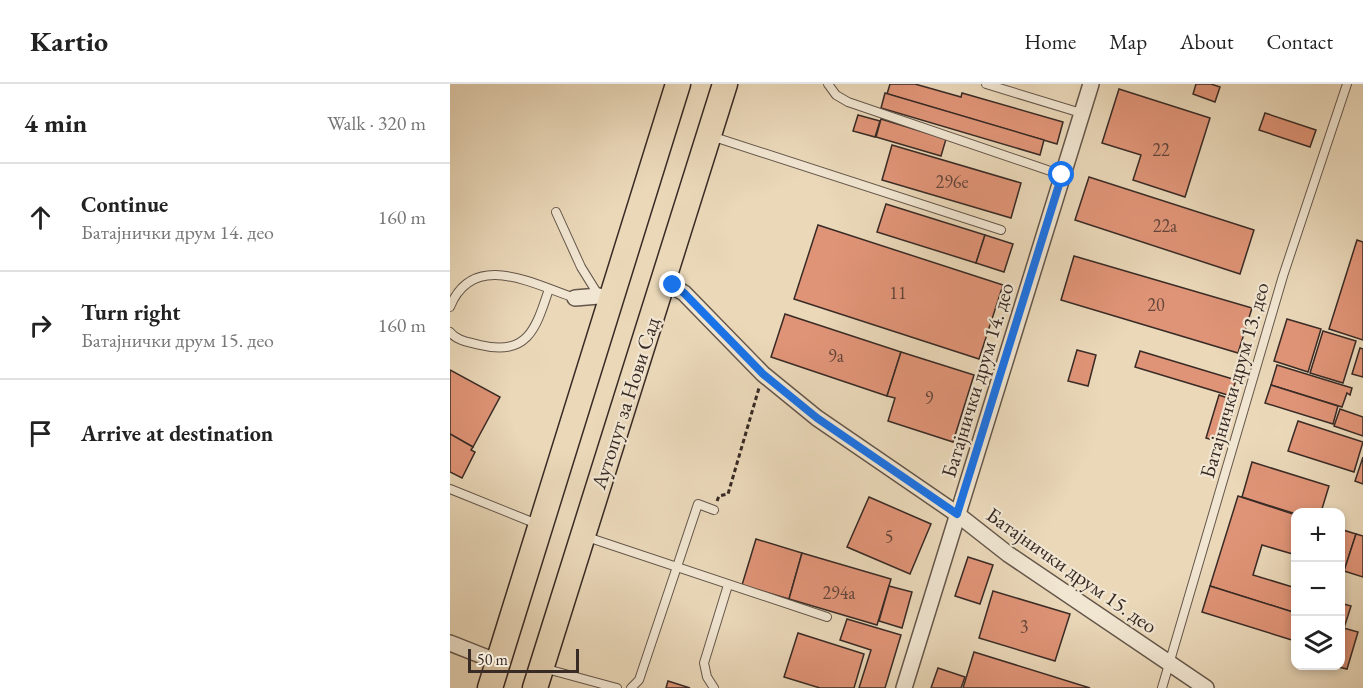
<!DOCTYPE html>
<meta charset="utf-8">
<style>
body{margin:0;font-family:"EB Garamond",serif;background:#f2f2f2;color:#222}
.controls{position:absolute;right:18px;bottom:18px;display:grid;overflow:hidden;border-radius:12px;box-shadow:0 3px 9px #0003}
.controls button{width:54px;height:54px;display:grid;place-items:center;padding:0;border:0;border-bottom:2px solid #e0e0e0;background:#fff;color:#222;font:30px sans-serif}
.scale{position:absolute;left:18px;bottom:15px;width:111px;box-sizing:border-box;padding-left:6px;border:3px solid #382a25;border-top:0;font-size:16px;line-height:21px;white-space:nowrap;color:#382a25;-webkit-text-stroke:4px #f1e6d2;paint-order:stroke}
.stop{position:absolute;width:18px;height:18px;margin:-14px;border:4px solid #1a73e8;border-radius:50%;background:#fff}
.stop.end{background:#1a73e8;border-color:#fff;box-shadow:0 2px 6px #0008}
.list{margin:0;padding:0;list-style:none}
h2{display:flex;justify-content:space-between;align-items:center;height:78px;margin:0;padding:0 24px;font-size:26px}
h2 small{font-size:20px;font-weight:400;color:#767676}
.list li{display:grid;grid-template-columns:39px 1fr auto;gap:18px;align-items:center;box-sizing:border-box;height:108px;padding:0 24px;border-top:2px solid #e0e0e0}
.list b{display:block;font-size:22px;white-space:nowrap}
.list p{margin:0;font-size:20px;white-space:nowrap;color:#767676}
.list em{font-size:20px;font-style:normal;color:#767676}
.icon{flex:none;width:33px;height:33px;fill:none;stroke:currentColor;stroke-width:2;stroke-linecap:round;stroke-linejoin:round}
.map{position:relative;flex:none;width:913px;height:604px;overflow:hidden}
header{display:flex;align-items:center;gap:36px;box-sizing:border-box;height:84px;padding:0 30px;background:#fff;border-bottom:2px solid #e0e0e0}
header strong{font-size:28px}
nav{display:flex;gap:33px;margin-inline-start:auto;font-size:21px}
main{display:flex}
aside{flex:1;background:#fff}
.map>svg:first-child{display:block}
.building{fill:#e09477;stroke:#382a25;stroke-width:1.5}
.lines{fill:none;stroke-linecap:round;stroke-linejoin:round}
.service-casing{stroke:#64564a;stroke-width:10}
.minor-casing{stroke:#64564a;stroke-width:18}
.primary-casing{stroke:#382a25;stroke-width:27}
.path{stroke:#382a25;stroke-width:3;stroke-dasharray:4.5 3;stroke-linecap:butt}
.service{stroke:#f1e6d2;stroke-width:8}
.minor{stroke:#f1e6d2;stroke-width:15}
.primary{stroke:#ead8b9;stroke-width:24}
.route{stroke:#1a73e8;stroke-width:8}
.labels{text-anchor:middle;dominant-baseline:central;stroke-width:4.5;stroke-linejoin:round;paint-order:stroke}
.number-label{font-size:18px;fill:#62443a}
.street-label{font-size:21px;fill:#382a25;stroke:#f1e6d2}
</style>
<header>
<strong>Kartio</strong>
<nav><a>Home</a><a>Map</a><a>About</a><a>Contact</a></nav>
</header>
<main>
<aside>
<h2>4 min<small>Walk · 320 m</small></h2>
<ul class="list">
<li><svg class="icon" aria-label="ahead" viewBox="0 0 24 24"><path d="M12 20V5M6 11l6-6 6 6"/></svg><div><b>Continue</b><p>Батајнички друм 14. део</p></div><em>160 m</em></li>
<li><svg class="icon" aria-label="right" viewBox="0 0 24 24"><path d="M7 20v-9h11M14 6l5 5-5 5"/></svg><div><b>Turn right</b><p>Батајнички друм 15. део</p></div><em>160 m</em></li>
<li><svg class="icon" aria-label="arrive" viewBox="0 0 24 24"><path d="M6 21V4h12l-3 4 3 4H6"/></svg><div><b>Arrive at destination</b></div></li>
</ul>
</aside>
<div class="map">
<svg width="913" height="604" viewBox="0 0 913 604">
<rect width="100%" height="100%" fill="#ead8b9"/>
<filter id="stains"><feTurbulence type="fractalNoise" baseFrequency=".00333" numOctaves="4"/><feColorMatrix values="0 0 0 0 .2 0 0 0 0 .09 0 0 0 0 .02 0 0 0 .5 -.17"/></filter>
<radialGradient id="worn" r=".72"><stop offset=".6" stop-color="#630" stop-opacity="0"/><stop offset="1" stop-color="#630" stop-opacity=".3"/></radialGradient>
<g class="building">
<path d="M440 0H465L511 13 512 9 613 38 607 60 437 10Z"/>
<path d="M746 0H761L770 3 765 18 743 10Z"/>
<path d="M669 5 760 34 735 113 683 96 691 71 652 59Z"/>
<path d="M435 9 594 56 590 71 431 24Z"/>
<path d="M815 29 866 46 860 63 809 46Z"/>
<path d="M408 31 430 37 425 53 403 47Z"/>
<path d="M431 35 496 55 491 72 426 53Z"/>
<path d="M442 61 571 99 561 134 432 96Z"/>
<path d="M639 93 804 146 790 190 625 136Z"/>
<path d="M436 120 535 151 526 179 427 148Z"/>
<path d="M368 141 553 201 529 275 344 215Z"/>
<path d="M535 151 563 160 554 188 526 179Z"/>
<path d="M907 156 913 158V256L879 245Z"/>
<path d="M624 172 802 224 788 269 611 216Z"/>
<path d="M335 230 451 268 437 312 321 273Z"/>
<path d="M837 235 871 245 858 288 824 277Z"/>
<path d="M873 247 906 257 893 299 860 289Z"/>
<path d="M910 264 913 265V293L902 290Z"/>
<path d="M627 266 646 271 638 302 618 297Z"/>
<path d="M690 267 786 296 781 312 685 283Z"/>
<path d="M451 268 524 291 503 358 438 337 445 314 437 312Z"/>
<path d="M827 281 902 304 900 311 897 309 892 323 821 301Z"/>
<path d="M0 286 50 313 23 363 0 350Z"/>
<path d="M821 301 888 322 883 340 815 319Z"/>
<path d="M769 311 786 317 773 359 756 354Z"/>
<path d="M890 325 913 333V352L884 342Z"/>
<path d="M848 337 913 358 904 388 838 367Z"/>
<path d="M0 350 23 363 21 366 25 368 12 394 0 388Z"/>
<path d="M913 373V400L905 397Z"/>
<path d="M802 378 879 402 871 428 846 430 792 413Z"/>
<path d="M788 412 846 431V471L812 461 803 491 846 504V529L760 502Z"/>
<path d="M419 413 481 440 460 490 397 463Z"/>
<path d="M890 445 906 450 894 487 890 486Z"/>
<path d="M906 450 913 452V493L894 487Z"/>
<path d="M306 455 352 469 339 515 292 501Z"/>
<path d="M352 469 441 495 427 541 339 515Z"/>
<path d="M518 473 543 481 530 520 505 512Z"/>
<path d="M439 502 462 508 452 544 429 537Z"/>
<path d="M760 502 846 529 845 557 752 528Z"/>
<path d="M543 507 620 530 605 577 529 554Z"/>
<path d="M890 519 901 522 894 544 890 543Z"/>
<path d="M397 535 451 551 435 604H409L421 566 390 556Z"/>
<path d="M890 543 908 548 897 585 884 582H890Z"/>
<path d="M348 549 414 570 404 604H370L334 593Z"/>
<path d="M524 568 640 604H513Z"/>
<path d="M488 584 515 593 511 604H481Z"/>
<path d="M218 597 240 604H216Z"/>
</g>
<g class="lines">
<g class="service-casing">
<g id="service">
<path d="M378 0 386 11 398 18 612 91"/>
<path d="M536 0 631 29"/>
<path d="M261 52 551 146"/>
<path d="M106 128 131 183 149 212"/>
<path d="M0 223C23 166 83 200 125 214"/>
<path d="M0 248C7 257 19 258 30 261 78 273 86 244 99 205"/>
<path d="M0 405 87 440"/>
<path d="M137 453 377 533"/>
<path d="M93 584 167 604"/>
<path d="M181 604 189 596 248 420 264 426"/>
<path d="M264 604 257 593 254 579 278 501"/>
<path d="M712 604 833 192 897 0"/>
</g>
</g>
<g class="minor-casing">
<g id="minor">
<path d="M213 197 234 209 313 290 367 334 507 430 558 470 756 604"/>
<path d="M125 214 149 212 162 215"/>
<path d="M0 559 48 578"/>
<path d="M454 604 641 0"/>
</g>
</g>
<g class="primary-casing">
<g id="primary">
<path d="M40 604 228 0"/>
<path d="M85 604 275 0"/>
</g>
</g>
<path class="path" d="M267 417 269 412 278 410 309 304"/>
<use href="#service" class="service"/>
<use href="#minor" class="minor"/>
<use href="#primary" class="primary"/>
</g>
<g class="lines">
<path class="route" d="M223 201 234 209 313 290 367 334 507 430 612 91"/>
</g>
<g class="labels">
<g class="number-label">
<text x="711" y="65">22</text>
<text x="502" y="97">296e</text>
<text x="715" y="141">22a</text>
<text x="448" y="208">11</text>
<text x="706" y="220">20</text>
<text x="386" y="271">9a</text>
<text x="479" y="313">9</text>
<text x="439" y="452">5</text>
<text x="389" y="508">294a</text>
<text x="574" y="542">3</text>
</g>
<g class="street-label">
<text transform="translate(527 296) rotate(-73)">Батајнички друм 14. део</text>
<text transform="translate(784 296) rotate(-74)">Батајнички друм 13. део</text>
<text transform="translate(175 319) rotate(-72)">Аутопут за Нови Сад</text>
<text transform="translate(622 486) rotate(35)">Батајнички друм 15. део</text>
</g>
</g>
<rect width="100%" height="100%" filter="url(#stains)"/>
<rect width="100%" height="100%" fill="url(#worn)"/>
</svg>
<div class="controls">
<button>+</button>
<button>−</button>
<button><svg class="icon" aria-label="layers" viewBox="0 0 24 24"><path d="M12 4l9 5-9 5-9-5zM3 14l9 5 9-5"/></svg></button>
</div>
<div class="scale">50 m</div>
<div class="stop" style="left:612px;top:91px"></div>
<div class="stop end" style="left:223px;top:201px"></div>
</div>
</main>
